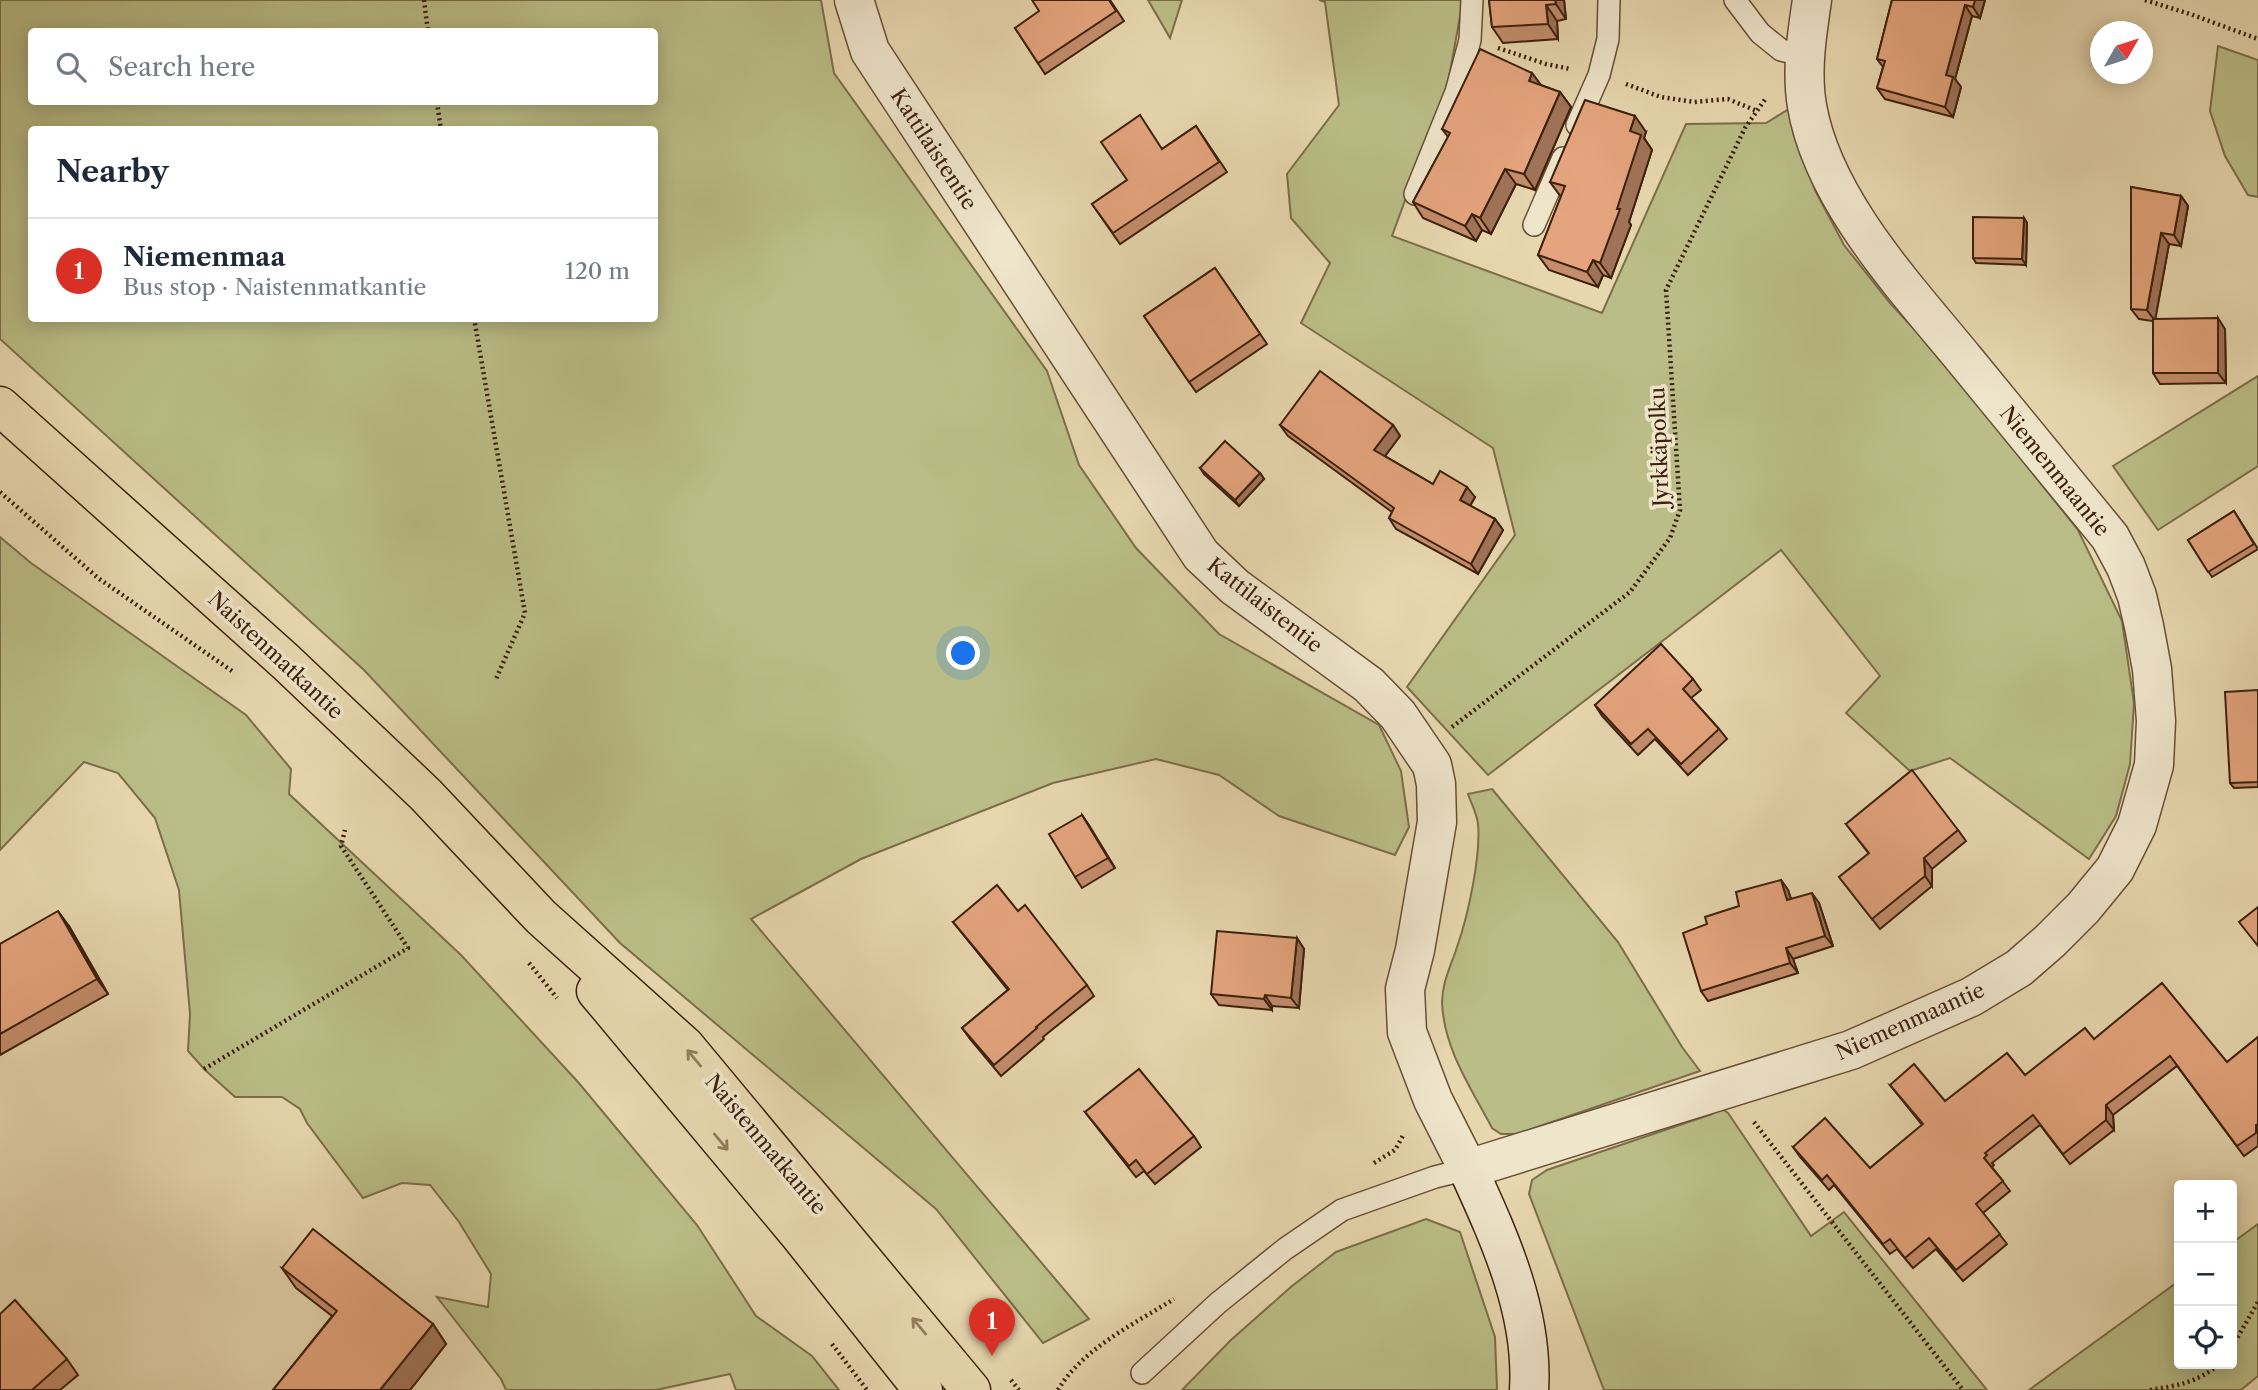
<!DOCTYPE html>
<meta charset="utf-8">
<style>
body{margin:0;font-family:"Libre Caslon Text",serif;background:#f2f2f3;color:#1f2937}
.controls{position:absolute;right:21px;bottom:21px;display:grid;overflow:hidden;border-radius:7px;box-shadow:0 4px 18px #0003}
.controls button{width:63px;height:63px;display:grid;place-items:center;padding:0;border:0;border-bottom:2px solid #e0e1e3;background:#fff;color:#1f2937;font:35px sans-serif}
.compass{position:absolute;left:2090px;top:21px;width:63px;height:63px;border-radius:50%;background:#fff;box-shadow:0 4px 18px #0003;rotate:51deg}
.you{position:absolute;left:964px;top:654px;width:24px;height:24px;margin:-18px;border:5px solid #fff;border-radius:50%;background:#1a73e8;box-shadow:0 0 0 10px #1a73e833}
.badge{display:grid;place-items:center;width:46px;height:46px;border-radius:50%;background:#d93025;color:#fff;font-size:23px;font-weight:700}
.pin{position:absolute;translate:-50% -58px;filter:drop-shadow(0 2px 4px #0008)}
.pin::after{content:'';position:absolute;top:37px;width:24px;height:21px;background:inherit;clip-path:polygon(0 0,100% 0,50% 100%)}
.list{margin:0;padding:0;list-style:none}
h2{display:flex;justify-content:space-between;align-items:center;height:91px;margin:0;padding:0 28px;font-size:30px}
h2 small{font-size:23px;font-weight:400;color:#747a83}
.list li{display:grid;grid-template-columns:46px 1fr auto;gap:21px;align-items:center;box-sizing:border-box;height:105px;padding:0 28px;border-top:2px solid #e0e1e3}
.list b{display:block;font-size:26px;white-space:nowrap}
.list p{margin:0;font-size:23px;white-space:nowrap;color:#747a83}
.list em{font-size:23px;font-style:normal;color:#747a83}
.icon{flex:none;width:38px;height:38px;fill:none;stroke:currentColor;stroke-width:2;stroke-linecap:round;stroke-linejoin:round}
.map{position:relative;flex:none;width:2258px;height:1390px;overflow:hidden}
.search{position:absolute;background:#fff;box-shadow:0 4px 18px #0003;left:28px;top:28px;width:630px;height:77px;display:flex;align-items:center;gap:18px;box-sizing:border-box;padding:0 24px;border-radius:7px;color:#747a83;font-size:26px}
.panel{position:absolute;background:#fff;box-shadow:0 4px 18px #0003;left:28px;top:126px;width:630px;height:196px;border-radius:7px}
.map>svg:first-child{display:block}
.green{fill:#babd87;stroke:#7c6e4a;stroke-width:2;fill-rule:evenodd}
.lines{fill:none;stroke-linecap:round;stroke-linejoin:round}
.lane-casing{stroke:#684e35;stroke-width:24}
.street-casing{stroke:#684e35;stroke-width:41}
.secondary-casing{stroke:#3d200c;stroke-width:41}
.primary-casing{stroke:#3d200c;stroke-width:41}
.path{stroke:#3d200c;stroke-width:4.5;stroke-dasharray:2 3.5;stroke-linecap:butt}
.lane{stroke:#efe5cb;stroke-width:21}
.street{stroke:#efe5cb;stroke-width:38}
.secondary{stroke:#efe5cb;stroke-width:38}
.primary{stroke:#e7d7af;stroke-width:38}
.wall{fill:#c48d6c;stroke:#3d200c;stroke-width:2}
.shaded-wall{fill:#a07358;stroke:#3d200c;stroke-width:2}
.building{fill:#e4a47d;stroke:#3d200c;stroke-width:2}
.oneway{stroke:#927c5e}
.labels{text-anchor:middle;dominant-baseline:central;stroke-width:7;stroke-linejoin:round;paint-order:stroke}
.street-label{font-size:21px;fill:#3d200c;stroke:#efe5cb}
</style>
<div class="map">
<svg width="2258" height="1390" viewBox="0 0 2258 1390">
<rect width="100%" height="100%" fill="#e7d7af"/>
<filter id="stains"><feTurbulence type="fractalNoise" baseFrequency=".00286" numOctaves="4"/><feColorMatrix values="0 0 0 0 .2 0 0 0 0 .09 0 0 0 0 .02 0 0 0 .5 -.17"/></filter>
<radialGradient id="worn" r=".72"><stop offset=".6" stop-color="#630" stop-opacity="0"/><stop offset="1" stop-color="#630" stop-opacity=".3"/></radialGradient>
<g class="green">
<path d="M0 0H821L834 73 1047 371 1079 465 1136 548 1219 634 1379 725 1401 771 1409 827 1395 855 1279 816 1219 775 1156 759 1053 783 861 859 751 919 1089 1319 1043 1343 936 1209 620 943 364 670 0 339ZM32 32H654V102H32ZM32 130H654V318H32Z"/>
<path d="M1148 0H1182L1170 38Z"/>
<path d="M1319 0H1463L1448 83 1392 236 1602 313 1686 124 1766 123 1789 109 1815 190 1844 245 1890 303 1938 355 2078 530 2122 621 2134 703 2130 764 2116 816 2089 859 1950 758 1910 771 1846 713 1880 676 1781 550 1488 775 1407 687 1515 535 1493 448 1301 323 1330 263 1291 218 1287 174 1339 105 1325 2Z"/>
<path d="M2218 46 2258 60V197L2248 195 2225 156 2210 111Z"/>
<path d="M2258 376V466L2158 530 2113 466Z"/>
<path d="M0 537 31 563 246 715 291 769 289 794 461 955 578 1082 697 1225 756 1316 812 1356 839 1390H736L730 1374 656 1390H506L501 1379 437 1297 488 1307 491 1274 459 1222 430 1185 402 1183 363 1198 307 1123 300 1109 282 1097H235L204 1069 188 1051 190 1014 179 890 155 818 118 773 84 762 0 850Z"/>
<path d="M1492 789 1618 942 1682 1047 1700 1071 1517 1134H1501L1492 1128C1471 1088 1444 1049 1442 1003 1442 982 1451 966 1457 947 1468 916 1481 856 1478 824 1477 814 1471 803 1468 794Z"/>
<path d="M1721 1108 1728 1113 1811 1236 1844 1212 1987 1390H1604L1529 1194 1532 1180 1547 1170 1712 1114Z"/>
<path d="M1426 1219 1460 1232 1495 1337 1497 1390H1182L1231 1340 1292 1286 1336 1252Z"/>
<path d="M2258 1224V1376L2241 1390H2029L2179 1281V1364H2232V1243Z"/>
</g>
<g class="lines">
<g class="lane-casing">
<g id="lane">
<path d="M1735 0 1760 33 1781 50 1806 56"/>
<path d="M1577 125 1599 75 1608 39 1609 0"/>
<path d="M1415 194 1456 92 1470 40 1472 0"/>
<path d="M1534 225 1563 158"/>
<path d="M1142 1373 1218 1303 1285 1249 1342 1210 1435 1177 1468 1169"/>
</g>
</g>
<g class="street-casing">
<path id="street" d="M854 0 870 51 1201 555 1235 587 1369 685 1398 715 1432 765 1436 784 1437 822 1415 950 1405 989 1407 1032 1433 1100 1468 1169 1851 1050 1971 997 2019 968 2050 941 2083 908 2115 869 2137 825 2154 765 2156 721 2152 669 2144 626 2137 596 2126 567 2110 537C2061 478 2013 419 1965 360 1906 288 1823 200 1807 106 1801 71 1807 34 1812 0"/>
</g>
<g class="secondary-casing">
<path id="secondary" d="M1468 1169C1499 1237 1534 1312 1529 1390"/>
</g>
<g class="primary-casing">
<g id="primary">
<path d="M0 406 286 662 426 795 541 917 685 1046 971 1390"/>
<path d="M596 991 798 1233 923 1390"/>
</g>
</g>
<g class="path">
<path d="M424 0 428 32"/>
<path d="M2145 0 2190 14 2258 39"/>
<path d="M1498 48 1546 64 1570 69"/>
<path d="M1626 84 1661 97 1694 102 1728 99 1757 111"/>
<path d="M437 102 441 130"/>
<path d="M474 318 525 613 496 679"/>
<path d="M0 492 98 578 232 671"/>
<path d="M1452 727 1630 592 1670 538 1680 510 1666 290 1745 128 1766 98"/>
<path d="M529 963 557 998"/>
<path d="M204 1069 408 948 341 846 345 830"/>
<path d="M1754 1122 1963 1390"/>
<path d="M1374 1163 1395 1150 1404 1134"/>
<path d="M832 1344 867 1390"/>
<path d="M2232 1347 2258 1302"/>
<path d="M1011 1380 1019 1390"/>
<path d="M1058 1390C1082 1349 1134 1324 1174 1299"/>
<path d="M2150 1390C2180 1385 2195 1383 2220 1364"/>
</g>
<use href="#lane" class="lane"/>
<use href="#street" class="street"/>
<use href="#secondary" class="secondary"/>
<use href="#primary" class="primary"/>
</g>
<g class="wall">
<path d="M1110 0 1124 21 1045 74 1015 28Z"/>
<path d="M1489 0H1564L1566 19 1557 21 1558 39 1503 43 1492 27Z"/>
<path d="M1892 0H1985L1980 18 1972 16 1955 79 1961 87 1953 117 1885 99 1877 88 1883 67 1877 59Z"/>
<path d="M1532 73 1541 85 1560 92 1571 107 1535 190 1516 184 1491 234 1482 230 1476 241 1423 218 1413 202 1448 137 1442 129Z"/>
<path d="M1196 126 1227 172 1120 244 1092 204 1127 180 1162 149Z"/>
<path d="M1646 132 1644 138 1652 150 1629 222 1631 225 1611 278 1603 275 1598 287 1549 270 1538 255 1561 197 1550 182Z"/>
<path d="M2131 187 2181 196 2188 206 2181 246 2169 244 2155 319 2225 329 2226 383 2160 384 2153 373V321L2139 319 2131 309Z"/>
<path d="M2024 218 2027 223 2026 265 1976 263 1973 258Z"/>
<path d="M1215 268 1267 344 1196 392 1144 316Z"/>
<path d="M1280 425H1393L1400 436 1385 456 1433 484 1475 497 1470 506 1495 519 1503 530 1478 574 1396 529 1389 518 1392 512 1288 436Z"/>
<path d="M1200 468 1260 473 1264 479 1239 506 1204 474Z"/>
<path d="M2234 511 2258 549 2212 577 2188 540Z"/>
<path d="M1693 679 1701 690 1691 698 1719 729 1727 739 1688 775 1655 739 1638 755 1602 716 1595 705Z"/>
<path d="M2258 690V787L2234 788 2230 783Z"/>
<path d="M1082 815 1115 868 1082 888 1075 877Z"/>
<path d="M1846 824 1958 830 1966 841 1932 869V886L1880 929 1839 877 1869 854Z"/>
<path d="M1781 880 1788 890 1791 899 1819 903 1833 946 1793 959 1798 973 1708 1001 1701 991 1707 924 1739 906Z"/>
<path d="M1018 911 1087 985 1094 996 1043 1037 1044 1039 1001 1076 970 1039 962 1028 1008 990 953 922Z"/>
<path d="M69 926 108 994 0 1055V944Z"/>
<path d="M1297 938 1304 949 1299 1008 1272 1006V1010L1219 1005 1211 994Z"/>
<path d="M2258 1037V1146L2244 1156 2177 1066 2113 1115 2114 1130 2070 1164 2040 1125 1992 1163 1994 1165 1992 1167 2010 1191 1983 1213 2007 1244 1963 1281 1936 1249 1913 1268 1897 1249 1890 1254 1834 1185 1829 1190 1800 1157 1793 1147 1870 1168 1922 1125 1890 1085 1945 1101 2025 1075 2094 1039 2227 1062Z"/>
<path d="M1085 1112 1194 1136 1201 1147 1155 1184 1144 1171 1136 1177Z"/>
<path d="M282 1268 433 1324 446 1344 410 1390H273L332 1316 296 1288Z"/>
<path d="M67 1359 78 1375 60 1390H0Z"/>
</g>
<g class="shaded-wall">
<path d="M1555 0H1564L1566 19 1556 4Z"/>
<path d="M1975 0H1985L1980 18 1973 7Z"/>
<path d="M1546 5 1557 21 1558 39 1548 24Z"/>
<path d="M1965 5 1972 16 1955 79 1961 87 1953 117 1945 107 1946 75Z"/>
<path d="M1532 73 1543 88 1529 81Z"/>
<path d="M1560 92 1571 107 1535 190 1524 174Z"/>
<path d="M1635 116 1646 132 1644 138 1652 150 1629 222 1631 225 1611 278 1600 263 1617 209 1630 131Z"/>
<path d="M1505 169 1516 184 1491 234 1480 218Z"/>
<path d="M2181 196 2188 206 2181 246 2174 235Z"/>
<path d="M1472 214 1482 230 1476 241 1465 226Z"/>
<path d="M2024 218 2027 223 2026 265 2022 259Z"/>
<path d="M2161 233 2169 244 2155 321 2147 310Z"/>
<path d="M1593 260 1603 275 1598 287 1587 272Z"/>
<path d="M2218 318 2225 329 2226 383 2218 373Z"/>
<path d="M1393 425 1400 436 1382 460 1374 450Z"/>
<path d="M1260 473 1264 479 1239 506 1235 500Z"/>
<path d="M1467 487 1475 497 1467 511 1460 500Z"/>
<path d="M1495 519 1503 530 1478 574 1471 564Z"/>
<path d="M1082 815 1089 825 1115 868 1108 858Z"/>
<path d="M1924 858 1932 869V886L1925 876Z"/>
<path d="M1781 880 1788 890 1795 911 1787 900Z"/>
<path d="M1812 893 1819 903 1833 946 1825 936Z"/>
<path d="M58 911 69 926 108 994 97 979Z"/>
<path d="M1297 938 1304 949 1299 1008 1291 998Z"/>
<path d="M1786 948 1793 959 1798 973 1790 963Z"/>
<path d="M1265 995 1272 1006V1010L1264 999Z"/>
<path d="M2106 1105 2113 1115 2114 1130 2106 1120Z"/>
<path d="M433 1324 446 1344 410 1390H380Z"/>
</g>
<g class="building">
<path d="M1032 0H1109L1116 11 1038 63 1015 28 1039 11Z"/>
<path d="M1489 0H1555L1556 4 1546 5 1548 24 1492 27Z"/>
<path d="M1892 0H1975L1973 7 1965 5 1946 75 1953 77 1945 107 1877 88 1885 61 1877 59Z"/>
<path d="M1480 49 1532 73 1529 81 1560 92 1524 174 1505 169 1480 218 1472 214 1465 226 1413 202 1450 133 1442 129Z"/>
<path d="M1585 100 1635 116 1630 131 1641 135 1617 209H1620L1600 263 1593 260 1587 272 1538 255 1565 186 1550 182Z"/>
<path d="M1140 115 1162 149 1196 126 1219 162 1113 233 1092 204 1127 180 1101 142Z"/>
<path d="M2131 187 2181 196 2174 235 2161 233 2147 310 2131 309Z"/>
<path d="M1973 217 2024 218 2022 259 1973 258Z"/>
<path d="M1215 268 1260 334 1189 382 1144 316Z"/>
<path d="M2218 318V373H2153V319Z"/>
<path d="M1320 371 1393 425 1374 450 1433 484 1440 471 1467 487 1460 500 1495 519 1471 564 1389 518 1394 508 1280 425Z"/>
<path d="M1225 441 1260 473 1235 500 1200 468Z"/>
<path d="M2234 511 2254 544 2208 572 2188 540Z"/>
<path d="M1661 644 1693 679 1683 689 1719 729 1681 764 1648 729 1631 744 1595 705Z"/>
<path d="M2258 690V782L2230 783 2225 692Z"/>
<path d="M1912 770 1958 830 1924 858 1925 876 1872 919 1839 877 1869 853 1846 824Z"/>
<path d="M1082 815 1108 858 1075 877 1049 834Z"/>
<path d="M1781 880 1787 900 1812 893 1825 936 1786 948 1790 963 1701 991 1683 933 1707 924 1705 917 1739 906 1736 892Z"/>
<path d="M997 885 1018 911 1025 905 1087 985 1036 1027 1037 1028 994 1065 962 1028 1009 989 953 922Z"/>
<path d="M2258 907V946L2239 922Z"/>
<path d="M58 911 97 979 0 1034V944Z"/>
<path d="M1217 931 1297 938 1291 998 1265 995 1264 999 1211 994Z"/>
<path d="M2162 983 2227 1062 2258 1037V1124L2256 1125V1133L2237 1146 2170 1056 2106 1105V1120L2063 1154 2033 1115 1985 1153 1987 1155 1984 1158 2003 1181 1976 1204 2000 1234 1956 1270 1929 1238 1905 1258 1890 1239 1883 1244 1827 1175 1822 1180 1793 1147 1825 1118 1870 1168 1923 1124 1890 1085 1914 1064 1945 1101 2007 1053 2025 1075 2085 1028 2094 1039Z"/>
<path d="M1139 1069 1194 1136 1147 1174 1136 1160 1129 1166 1085 1112Z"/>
<path d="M313 1229 433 1324 380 1390H273L337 1311 282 1268Z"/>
<path d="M15 1300 67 1359 32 1390H0V1314Z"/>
</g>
<defs><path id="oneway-shaft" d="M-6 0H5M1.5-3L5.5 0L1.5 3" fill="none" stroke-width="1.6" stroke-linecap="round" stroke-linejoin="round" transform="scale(1.75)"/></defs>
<g class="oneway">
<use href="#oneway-shaft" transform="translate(694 1058) rotate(-130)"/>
<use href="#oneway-shaft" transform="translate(721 1142) rotate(50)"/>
<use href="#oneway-shaft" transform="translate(919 1326) rotate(-130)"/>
</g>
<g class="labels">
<g class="street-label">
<text transform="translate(934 149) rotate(57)">Kattilaistentie</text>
<text transform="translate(1659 447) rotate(-92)">Jyrkkäpolku</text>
<text transform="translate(2055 471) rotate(51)">Niemenmaantie</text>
<text transform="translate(1265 605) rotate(38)">Kattilaistentie</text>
<text transform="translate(276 655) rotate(43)">Naistenmatkantie</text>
<text transform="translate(1910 1021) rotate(-24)">Niemenmaantie</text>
<text transform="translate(766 1144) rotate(50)">Naistenmatkantie</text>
</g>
</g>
<rect width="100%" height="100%" filter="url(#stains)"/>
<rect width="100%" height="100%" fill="url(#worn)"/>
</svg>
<div class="controls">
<button>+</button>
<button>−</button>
<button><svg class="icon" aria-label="locate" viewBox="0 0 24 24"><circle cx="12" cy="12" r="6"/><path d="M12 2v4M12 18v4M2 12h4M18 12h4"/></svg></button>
</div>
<svg class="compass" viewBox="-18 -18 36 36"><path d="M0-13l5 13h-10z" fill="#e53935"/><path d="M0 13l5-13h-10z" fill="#747a83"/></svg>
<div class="you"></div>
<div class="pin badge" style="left:992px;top:1356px">1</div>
<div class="search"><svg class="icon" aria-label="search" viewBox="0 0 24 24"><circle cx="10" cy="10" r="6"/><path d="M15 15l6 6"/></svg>Search here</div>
<section class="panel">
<h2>Nearby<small></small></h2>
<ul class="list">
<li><span class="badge">1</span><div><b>Niemenmaa</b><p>Bus stop · Naistenmatkantie</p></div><em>120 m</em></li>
</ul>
</section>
</div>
